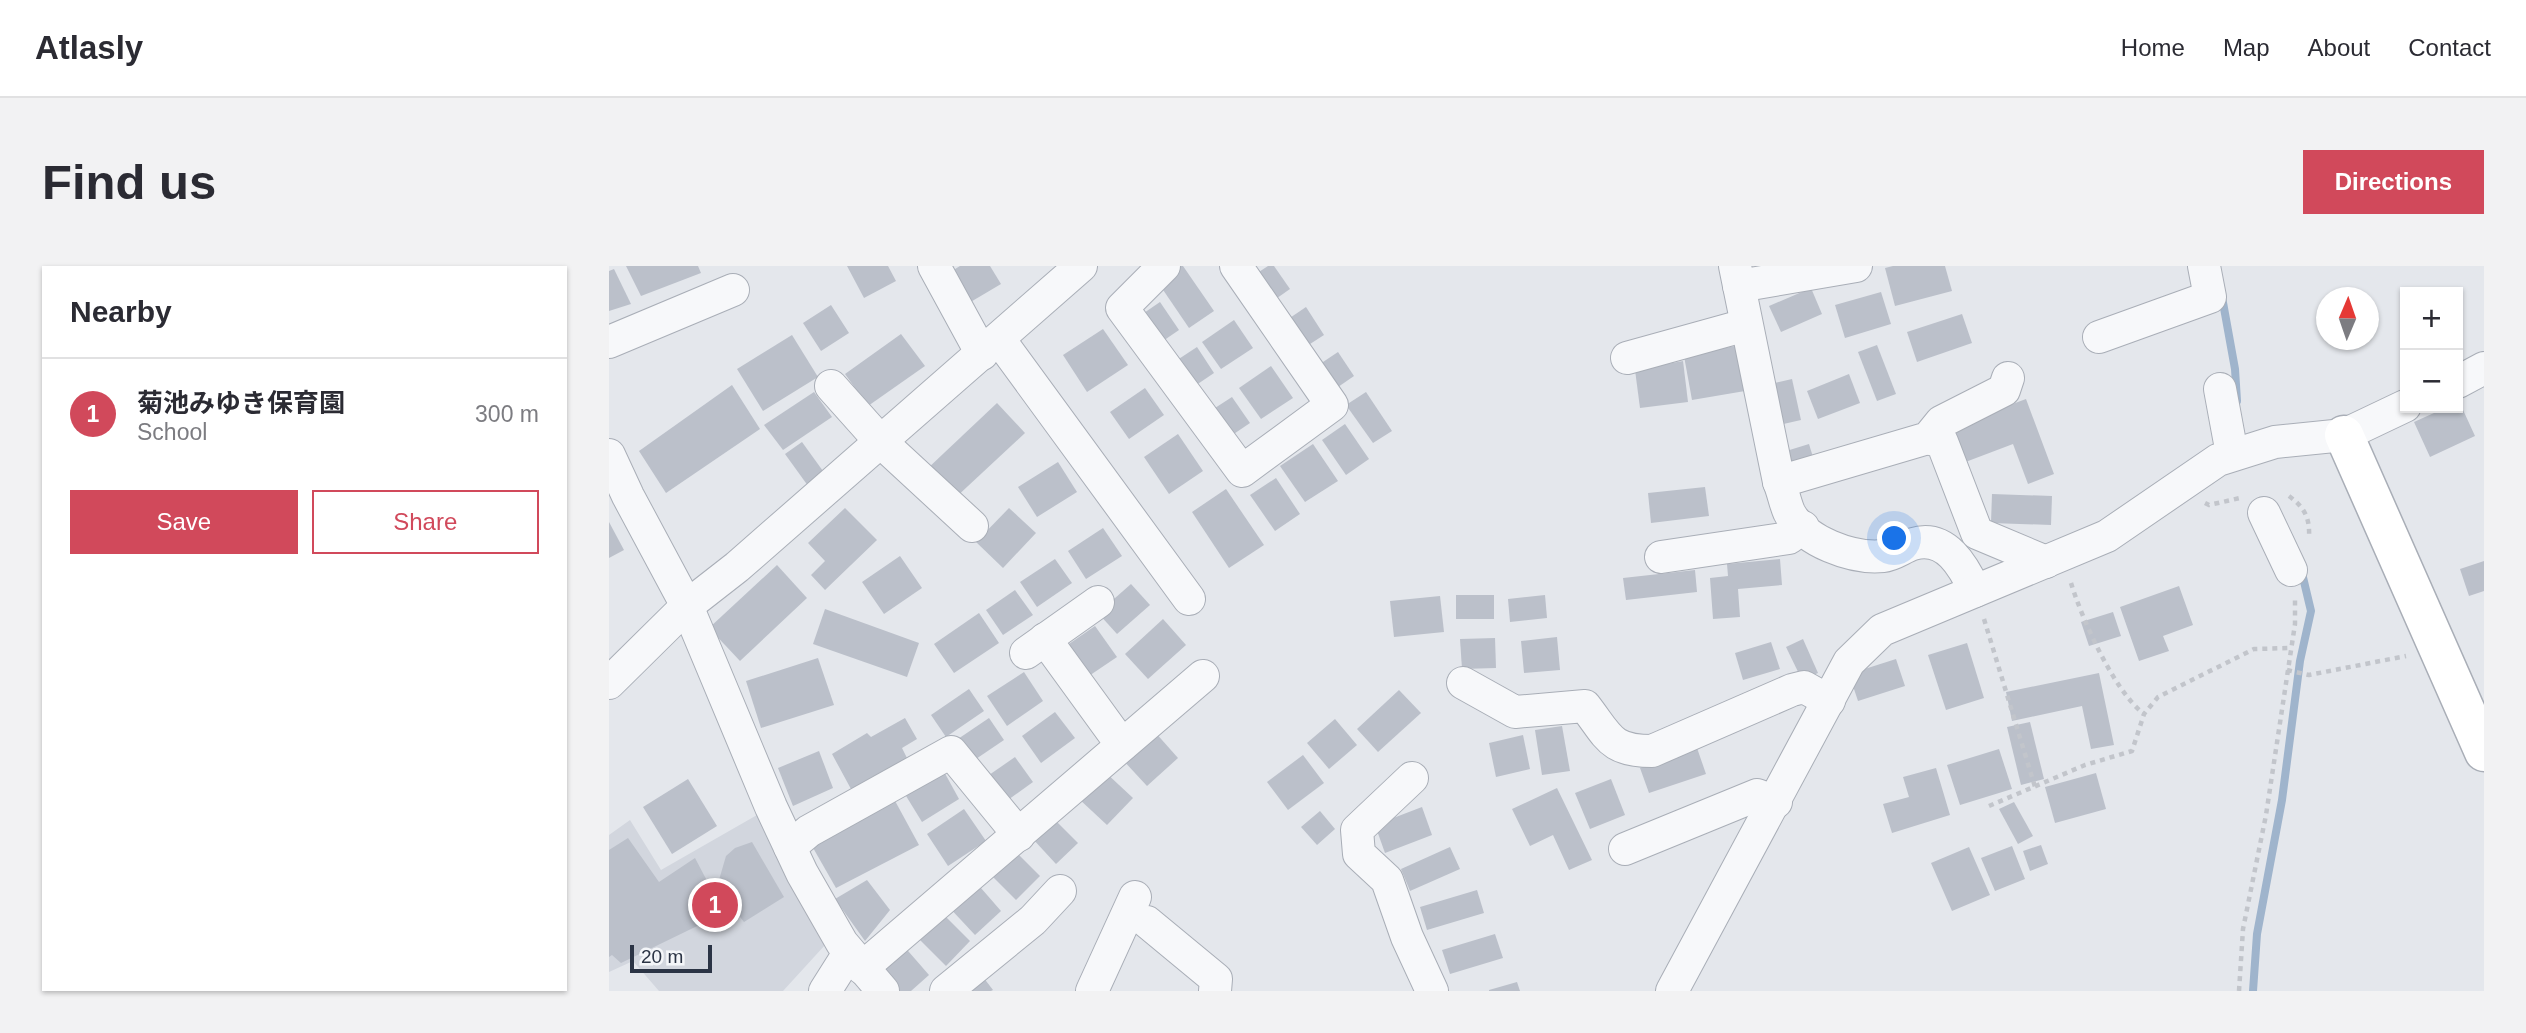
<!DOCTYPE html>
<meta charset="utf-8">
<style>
body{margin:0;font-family:Arial,"Noto Sans JP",sans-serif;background:#f2f2f3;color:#2b2b33}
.controls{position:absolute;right:21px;top:21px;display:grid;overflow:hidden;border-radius:0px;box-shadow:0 2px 5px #0004}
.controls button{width:63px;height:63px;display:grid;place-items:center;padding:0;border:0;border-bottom:2px solid #e1e1e2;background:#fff;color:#2b2b33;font:35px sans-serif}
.compass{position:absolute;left:1707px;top:21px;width:63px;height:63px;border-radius:50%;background:#fff;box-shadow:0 2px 5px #0004;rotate:2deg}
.scale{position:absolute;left:21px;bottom:18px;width:82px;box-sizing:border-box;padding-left:7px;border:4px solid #2b3445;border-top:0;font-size:19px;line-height:24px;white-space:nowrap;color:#2b3445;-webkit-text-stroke:5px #f4f6f9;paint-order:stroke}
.you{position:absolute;left:1286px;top:273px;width:24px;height:24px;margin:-18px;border:5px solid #fff;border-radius:50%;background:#1a73e8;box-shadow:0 0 0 10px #1a73e833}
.badge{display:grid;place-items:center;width:46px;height:46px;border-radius:50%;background:#d1495b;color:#fff;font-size:23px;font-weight:700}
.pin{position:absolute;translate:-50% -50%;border:4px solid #fff;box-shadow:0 2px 7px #0006}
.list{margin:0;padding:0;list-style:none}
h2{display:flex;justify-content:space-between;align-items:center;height:91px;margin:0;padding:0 28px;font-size:30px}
h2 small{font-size:23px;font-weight:400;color:#7c7c81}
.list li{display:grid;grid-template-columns:46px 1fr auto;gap:21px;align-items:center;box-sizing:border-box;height:112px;padding:0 28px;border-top:2px solid #e1e1e2}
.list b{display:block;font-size:26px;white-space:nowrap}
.list p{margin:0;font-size:23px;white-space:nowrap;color:#7c7c81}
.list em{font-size:23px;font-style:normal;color:#7c7c81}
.actions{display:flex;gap:14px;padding:21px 28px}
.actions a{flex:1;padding:16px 0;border:2px solid #d1495b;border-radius:0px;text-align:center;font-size:24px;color:#d1495b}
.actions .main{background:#d1495b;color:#fff}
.map{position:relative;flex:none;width:1875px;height:725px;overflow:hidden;border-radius:0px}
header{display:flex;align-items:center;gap:42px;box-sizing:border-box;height:98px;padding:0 35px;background:#fff;border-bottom:2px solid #e1e1e2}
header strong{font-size:33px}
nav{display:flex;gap:38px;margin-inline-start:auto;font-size:24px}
.intro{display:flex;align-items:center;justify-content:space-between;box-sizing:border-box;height:168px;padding:0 42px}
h1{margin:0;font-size:49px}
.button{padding:18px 32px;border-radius:0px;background:#d1495b;color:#fff;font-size:24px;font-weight:700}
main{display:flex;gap:42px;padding:0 42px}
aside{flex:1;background:#fff;border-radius:0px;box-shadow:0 2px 5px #0004}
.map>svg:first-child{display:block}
.built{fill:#d2d6de}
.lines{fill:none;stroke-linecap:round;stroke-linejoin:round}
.stream{stroke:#9fb4cc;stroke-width:8}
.building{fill:#bbc0ca}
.street-casing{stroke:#a9aeb7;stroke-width:34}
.secondary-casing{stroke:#a9aeb7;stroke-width:41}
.path{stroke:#c2c5cb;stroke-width:4.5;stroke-dasharray:5 5;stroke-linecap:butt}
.street{stroke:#f7f8fa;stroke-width:32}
.secondary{stroke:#fff;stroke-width:38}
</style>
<header>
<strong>Atlasly</strong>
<nav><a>Home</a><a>Map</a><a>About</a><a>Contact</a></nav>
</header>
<div class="intro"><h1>Find us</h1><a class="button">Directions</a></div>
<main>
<aside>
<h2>Nearby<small></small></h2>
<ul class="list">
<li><span class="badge">1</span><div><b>菊池みゆき保育園</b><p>School</p></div><em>300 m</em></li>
</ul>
<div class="actions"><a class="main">Save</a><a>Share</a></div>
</aside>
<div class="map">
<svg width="1875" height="725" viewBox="0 0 1875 725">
<rect width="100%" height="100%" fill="#e4e7ec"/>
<path class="built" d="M162 541 227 667 174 725H50L24 695 0 706V569L21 554 52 604Z"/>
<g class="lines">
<g class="stream">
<path d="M1613 31 1626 103 1628 135"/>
<path d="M1644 725 1648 668 1673 534 1691 395 1702 345 1692 303"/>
</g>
</g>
<g class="building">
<path d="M17 0H89L92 7 32 30Z"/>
<path d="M238 0H279L287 15 255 32Z"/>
<path d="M351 0H381L392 18 343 47 325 16Z"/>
<path d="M571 0H574L605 45 580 62 548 15Z"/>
<path d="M659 0H665L681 23 651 44 633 17Z"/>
<path d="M1284 0H1336L1343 25 1286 40 1276 2Z"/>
<path d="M5 3 22 38 0 45V5Z"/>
<path d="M1202 22 1213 48 1172 66 1160 40Z"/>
<path d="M1272 26 1282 58 1236 72 1226 39Z"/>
<path d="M551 36 570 64 532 90 513 62Z"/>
<path d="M222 39 240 67 212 85 194 57Z"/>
<path d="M697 41 715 69 687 87 669 60Z"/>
<path d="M1353 48 1363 77 1308 96 1298 66Z"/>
<path d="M625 54 644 82 612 103 593 76Z"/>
<path d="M494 63 519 99 478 126 454 89Z"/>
<path d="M292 68 316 100 259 140 236 108Z"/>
<path d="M183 69 209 111 154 145 128 103Z"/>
<path d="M1268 79 1287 128 1268 135 1249 86Z"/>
<path d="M1126 80 1136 125 1083 134 1075 90Z"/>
<path d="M588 81 605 107 568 132 550 106Z"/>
<path d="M729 86 745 110 716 130 699 106Z"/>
<path d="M1074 95 1079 136 1031 142 1026 104Z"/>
<path d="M662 100 684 132 652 153 630 122Z"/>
<path d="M1240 108 1251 137 1209 153 1198 125Z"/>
<path d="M1183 113 1192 154 1170 159 1161 118Z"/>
<path d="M123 119 151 163 57 227 30 185Z"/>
<path d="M536 122 555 149 520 173 501 146Z"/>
<path d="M205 126 223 151 174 184 155 159Z"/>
<path d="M757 126 783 165 764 177 737 139Z"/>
<path d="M623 131 641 157 607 180 589 153Z"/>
<path d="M1417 133 1445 208 1419 218 1404 178 1338 203 1325 167Z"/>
<path d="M1849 133 1866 170 1821 191 1805 156 1836 142H1849Z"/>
<path d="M388 137 416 167 344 234 317 204Z"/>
<path d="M736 158 760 193 737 209 713 174Z"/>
<path d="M569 168 594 205 560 228 535 191Z"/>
<path d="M193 176 219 212 202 224 176 188Z"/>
<path d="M704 178 729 215 696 236 671 200Z"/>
<path d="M1200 178 1207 201 1180 209 1174 186Z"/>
<path d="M449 196 468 226 428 251 409 221Z"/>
<path d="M667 212 691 248 666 265 641 229Z"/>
<path d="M1096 221 1100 250 1042 257 1039 227Z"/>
<path d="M617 223 655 279 620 302 583 246Z"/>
<path d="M1383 228 1443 230 1442 259 1382 257Z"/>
<path d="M236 242 268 274 216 324 202 309 216 295 199 277Z"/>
<path d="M400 242 427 267 394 302 367 276Z"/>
<path d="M0 256 15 284 0 292Z"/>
<path d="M494 262 513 290 477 313 459 285Z"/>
<path d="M291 290 313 322 275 348 253 316Z"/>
<path d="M446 293 463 317 428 341 411 316Z"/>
<path d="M1171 293 1173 319 1129 323 1131 351 1104 353 1101 312 1119 310 1118 298Z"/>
<path d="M1875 295V325L1860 330 1851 303Z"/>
<path d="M168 299 198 332 131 395 100 362Z"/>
<path d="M1086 304 1088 326 1017 334 1014 312Z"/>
<path d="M522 318 541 339 508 368 489 347Z"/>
<path d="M1570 320 1584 359 1554 370 1560 385 1530 395 1511 341Z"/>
<path d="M406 324 424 349 394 369 377 344Z"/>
<rect x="847" y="329" width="38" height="24"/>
<path d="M936 329 938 352 901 356 899 333Z"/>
<path d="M831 330 835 366 785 371 781 335Z"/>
<path d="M216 343 310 377 298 411 204 378Z"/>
<path d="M1504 346 1512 370 1480 380 1472 356Z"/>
<path d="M370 347 390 377 345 407 325 378Z"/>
<path d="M554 353 577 379 539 413 516 388Z"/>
<path d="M486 360 508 391 465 420 444 389Z"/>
<path d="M948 371 951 404 915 407 912 375Z"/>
<path d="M886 372 887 402 853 403 851 373Z"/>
<path d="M1194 373 1209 407 1193 414 1177 381Z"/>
<path d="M1162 376 1171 403 1134 414 1126 387Z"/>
<path d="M1358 377 1375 432 1337 444 1319 389Z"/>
<path d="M209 392 225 439 152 462 137 415Z"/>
<path d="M1287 393 1296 420 1249 435 1240 408Z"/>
<path d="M415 406 434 435 398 460 378 430Z"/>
<path d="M1490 407 1505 479 1482 483 1473 440 1403 455 1397 426Z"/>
<path d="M360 423 375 445 337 471 322 449Z"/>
<path d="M790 424 812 447 769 486 748 463Z"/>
<path d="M446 446 466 472 432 497 413 470Z"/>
<path d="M296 452 308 473 293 482 300 496 268 514 265 510 242 523 223 488 258 467 262 471Z"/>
<path d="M380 452 395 474 361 497 346 475Z"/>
<path d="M726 453 748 479 720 503 698 477Z"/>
<path d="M1421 456 1435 513 1412 519 1398 461Z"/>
<path d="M953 460 961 505 933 509 926 464Z"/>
<path d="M545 465 569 492 538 520 513 493Z"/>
<path d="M914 469 921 503 887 511 880 477Z"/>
<path d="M1088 482 1097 508 1040 527 1031 502Z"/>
<path d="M1390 483 1403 523 1351 539 1338 499Z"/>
<path d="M210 485 224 522 184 540 169 502Z"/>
<path d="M694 489 715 517 679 544 658 516Z"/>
<path d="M406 491 424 516 389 541 370 516Z"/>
<path d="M333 502 350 533 313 556 294 525Z"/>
<path d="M1327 502 1341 549 1283 567 1274 538 1300 531 1294 511Z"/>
<path d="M495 505 524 532 498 559 469 532Z"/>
<path d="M1487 507 1497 543 1446 557 1436 521Z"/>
<path d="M79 513 108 560 63 588 34 541Z"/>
<path d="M1002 513 1016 549 981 563 966 527Z"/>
<path d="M948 522 983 594 960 604 944 569 921 580 903 543Z"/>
<path d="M285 533 310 579 227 622 203 580Z"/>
<path d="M1405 536 1424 570 1409 578 1390 543Z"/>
<path d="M813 541 823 569 776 587 766 559Z"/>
<path d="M355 543 377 575 339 600 318 568Z"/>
<path d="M711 545 726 563 708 579 692 561Z"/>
<path d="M444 552 469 577 447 598 423 572Z"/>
<path d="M19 572 50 616 86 592 115 647 12 697 3 689 0 691V584Z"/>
<path d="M143 576 175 631 135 656 117 633 110 614 117 590 126 582Z"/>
<path d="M1432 579 1439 598 1421 605 1414 585Z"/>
<path d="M1403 580 1416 613 1386 625 1372 592Z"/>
<path d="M841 581 851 603 801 625 792 603Z"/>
<path d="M1360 581 1381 629 1343 645 1322 597Z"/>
<path d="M406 585 431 610 407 634 382 609Z"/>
<path d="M258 614 281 644 256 675 226 633Z"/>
<path d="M365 614 392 645 366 669 338 639Z"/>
<path d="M868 624 875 647 818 664 811 641Z"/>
<path d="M331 645 361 675 337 700 306 669Z"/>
<path d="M886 668 894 692 841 708 833 684Z"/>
<path d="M293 678 320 709 302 725H287L264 699Z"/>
<path d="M371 707 384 724 382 725H363L357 717Z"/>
<path d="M908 716 911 725H880V724Z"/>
</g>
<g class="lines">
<g class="street-casing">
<g id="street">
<path d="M325 0 373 88"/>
<path d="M555 0 513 42 633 205 723 139 627 0"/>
<path d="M1126 0 1170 216C1174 225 1176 237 1180 246 1195 276 1244 293 1274 290 1285 289 1294 281 1304 278 1337 268 1355 301 1366 325"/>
<path d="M1130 20 1247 0"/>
<path d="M1490 71 1601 31 1595 0"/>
<path d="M390 73 580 333"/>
<path d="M0 76 124 24"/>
<path d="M1018 92 1137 59"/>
<path d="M1849 116 1875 102"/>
<path d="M222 120 272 176 363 260"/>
<path d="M1611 123 1623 188"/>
<path d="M1319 172 1333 176 1368 267 1437 296"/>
<path d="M0 189 19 230 78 340 162 541 193 607 233 677 274 725"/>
<path d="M1170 216 1319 172 1332 156 1395 124 1399 112"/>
<path d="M1655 247 1682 304"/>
<path d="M1052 291 1180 272 1194 261"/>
<path d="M436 373 513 479"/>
<path d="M417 387 489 336"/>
<path d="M0 417 78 340 128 301 472 0"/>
<path d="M854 417 906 446 976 440C1000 471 1001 485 1043 485L1183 424 1195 421 1220 435"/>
<path d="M803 512 748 564 750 588 778 614 798 671 823 725"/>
<path d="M181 581 200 565 342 486 410 569"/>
<path d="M1016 583 1148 529 1167 536"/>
<path d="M538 656 607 713 606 725"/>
<path d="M253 702 594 410"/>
<path d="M216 725 240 687"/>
<path d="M337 725 424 654 451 625"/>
<path d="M483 725 526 631"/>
<path d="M1063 725 1240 396 1273 364 1498 270 1609 194 1666 176 1735 169 1796 140"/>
</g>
</g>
<g class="secondary-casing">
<path id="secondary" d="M1735 169 1875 486"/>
</g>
<g class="path">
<path d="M1680 230C1696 242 1701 252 1700 272"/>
<path d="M1596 237 1600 239 1631 232"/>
<path d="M1462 317C1473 353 1505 425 1535 448"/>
<path d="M1375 353 1426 521"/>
<path d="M1678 404 1700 409 1797 390"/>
<path d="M1380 540 1476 499 1523 485 1535 448 1549 431 1645 383 1682 382"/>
<path d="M1630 725 1634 663 1657 549 1686 358V330"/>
</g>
<use href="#street" class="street"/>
<use href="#secondary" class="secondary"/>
</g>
</svg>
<div class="controls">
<button>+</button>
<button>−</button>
</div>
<svg class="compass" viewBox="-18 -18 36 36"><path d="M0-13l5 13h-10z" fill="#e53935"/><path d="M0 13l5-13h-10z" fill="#7c7c81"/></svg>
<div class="scale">20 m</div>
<div class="you"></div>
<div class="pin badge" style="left:106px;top:639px">1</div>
</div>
</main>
